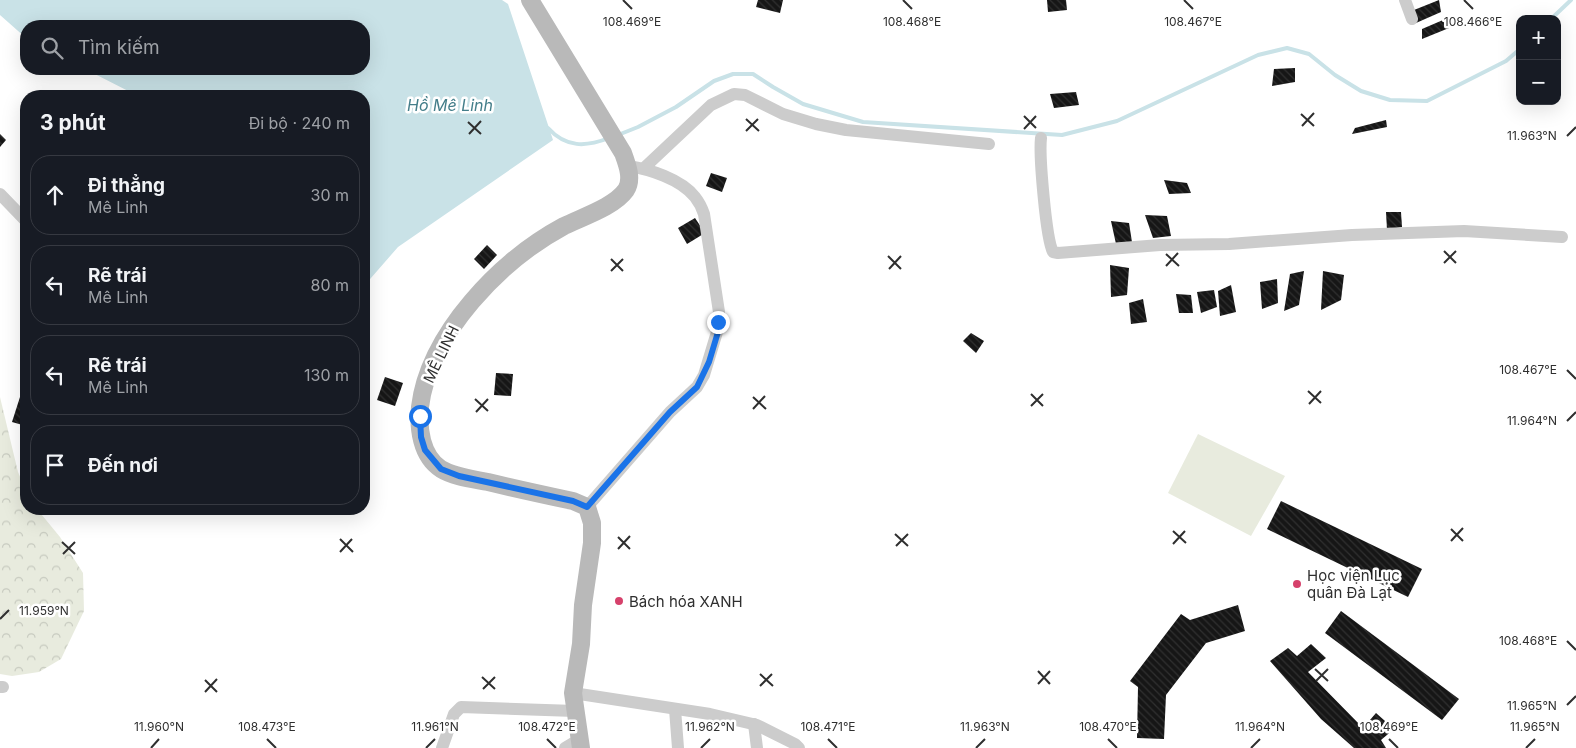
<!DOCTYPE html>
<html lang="vi">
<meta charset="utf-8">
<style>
body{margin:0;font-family:Inter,sans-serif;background:#242831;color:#f1f3f6}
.controls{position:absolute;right:15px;top:15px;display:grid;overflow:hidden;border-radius:10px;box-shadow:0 5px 20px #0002}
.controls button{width:45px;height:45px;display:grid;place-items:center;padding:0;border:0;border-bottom:1px solid #363941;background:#171b24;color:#f1f3f6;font:25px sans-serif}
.stop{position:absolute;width:15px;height:15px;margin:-11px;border:4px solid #1a73e8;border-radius:50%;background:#fff}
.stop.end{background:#1a73e8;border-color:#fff;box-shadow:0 1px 5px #0008}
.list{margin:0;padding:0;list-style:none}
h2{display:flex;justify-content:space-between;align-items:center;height:65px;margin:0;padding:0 20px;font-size:21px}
h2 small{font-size:16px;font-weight:400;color:#9ea1a6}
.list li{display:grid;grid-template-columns:32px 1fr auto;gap:15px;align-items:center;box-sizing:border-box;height:80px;margin:0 10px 10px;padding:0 10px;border:1px solid #363941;border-radius:20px}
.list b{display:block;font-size:19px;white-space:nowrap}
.list p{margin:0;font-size:16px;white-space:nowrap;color:#9ea1a6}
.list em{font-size:16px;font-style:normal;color:#9ea1a6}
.icon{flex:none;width:28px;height:28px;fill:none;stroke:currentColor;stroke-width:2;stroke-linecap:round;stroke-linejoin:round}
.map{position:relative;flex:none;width:1576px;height:748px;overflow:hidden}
.search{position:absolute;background:#171b24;box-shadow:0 5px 20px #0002;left:20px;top:20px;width:350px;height:55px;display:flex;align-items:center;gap:12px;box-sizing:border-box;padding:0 18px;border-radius:20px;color:#9ea1a6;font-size:19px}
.panel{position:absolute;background:#171b24;box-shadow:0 5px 20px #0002;left:20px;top:90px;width:350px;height:425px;border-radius:20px}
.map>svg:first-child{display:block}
.green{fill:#e8ebde}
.forest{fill:url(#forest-crowns)}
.water{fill:#c9e2e7}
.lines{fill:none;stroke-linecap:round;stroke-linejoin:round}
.stream{stroke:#c9e2e7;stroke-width:4}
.building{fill:url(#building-back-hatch)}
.street{stroke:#ccc;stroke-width:12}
.secondary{stroke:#b9b9b9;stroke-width:18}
.route{stroke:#1a73e8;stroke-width:6}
.ticks{fill:none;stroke:#2f2f2f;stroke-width:2}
.poi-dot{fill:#d6416b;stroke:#fff;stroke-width:2}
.labels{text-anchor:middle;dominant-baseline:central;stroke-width:5;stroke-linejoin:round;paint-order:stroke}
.street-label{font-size:15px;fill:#2f2f2f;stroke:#fff}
.poi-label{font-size:15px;fill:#2f2f2f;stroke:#fff;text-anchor:start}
.water-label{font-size:16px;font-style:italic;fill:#447e8a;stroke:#fff}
.ticks-label{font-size:12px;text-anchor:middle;fill:#2f2f2f;stroke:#fff;stroke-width:5;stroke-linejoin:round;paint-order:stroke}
</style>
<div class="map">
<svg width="1576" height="748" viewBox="0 0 1576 748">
<defs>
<pattern id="forest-crowns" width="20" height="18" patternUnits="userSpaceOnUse" patternTransform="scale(1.25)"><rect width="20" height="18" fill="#e8ebde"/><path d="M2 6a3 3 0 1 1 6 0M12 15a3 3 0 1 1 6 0" fill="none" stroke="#c7cabf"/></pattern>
<pattern id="building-back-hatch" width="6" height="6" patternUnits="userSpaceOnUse" patternTransform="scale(1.25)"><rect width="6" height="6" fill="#161616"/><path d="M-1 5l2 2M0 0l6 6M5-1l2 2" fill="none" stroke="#303030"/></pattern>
</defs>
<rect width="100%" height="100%" fill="#fff"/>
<path class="green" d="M1198 434 1285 476 1251 536 1168 493Z"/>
<path class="forest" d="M0 397 18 472 26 491V509H37L60 537 83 573 84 611 61 659 39 672 12 676 0 674Z"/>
<path class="water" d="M0 0H502L508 4 553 140 398 247 364 286V96H138L85 69H364V26H26V38L0 15Z"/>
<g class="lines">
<g class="stream">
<path d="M1551 19 1571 0"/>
<path d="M548 128C566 148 586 147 609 138"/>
<path d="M618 135 638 127 676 107 714 81 733 74H753L773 87 803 104 863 122 1062 135 1117 121 1258 55 1287 48 1309 54 1335 75 1361 91 1390 100 1427 101 1506 61 1520 49"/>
</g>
</g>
<g class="building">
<path d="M758 0H783L780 13 756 7Z"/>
<path d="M1047 0H1066L1067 10 1048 12Z"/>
<path d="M1439 0 1441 12 1416 23 1414 10Z"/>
<path d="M1443 20 1449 28 1422 39V29Z"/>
<path d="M1295 68V82L1272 86 1274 69Z"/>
<path d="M1076 92 1079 105 1054 108 1050 94Z"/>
<path d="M1386 120 1387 127 1352 134 1355 128Z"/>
<path d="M0 134 6 140 0 147Z"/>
<path d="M711 173 727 178 722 192 706 186Z"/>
<path d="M1164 180 1187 183 1191 193 1169 194Z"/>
<path d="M1386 212H1401L1402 227 1387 230Z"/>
<path d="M1145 215 1167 216 1171 236 1153 238Z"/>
<path d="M695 218 705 233 687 244 678 228Z"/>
<path d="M1111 221 1129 223 1132 242 1116 244Z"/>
<path d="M487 245 497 255 484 269 474 259Z"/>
<path d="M1110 265 1129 268 1127 295 1111 297Z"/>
<path d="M1304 271 1299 305 1284 311 1290 274Z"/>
<path d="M1323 271 1344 275 1341 300 1321 310Z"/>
<path d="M1277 279 1278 303 1262 309 1260 282Z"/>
<path d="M1231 285 1236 312 1220 316 1218 291Z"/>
<path d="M1214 290 1217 307 1201 313 1197 292Z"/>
<path d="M1176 294 1191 295 1193 313H1179Z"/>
<path d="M1143 299 1147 322 1131 324 1129 303Z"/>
<path d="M971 333 984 341 976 353 963 341Z"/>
<path d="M496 373 513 374 511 396 494 395Z"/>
<path d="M385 377 403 383 395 406 377 400Z"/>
<path d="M20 397 26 399V426L12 422Z"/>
<path d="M1281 501 1422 569 1408 597 1267 529Z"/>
<path d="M1238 605 1245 631 1206 643 1166 695 1164 739 1137 738 1138 687 1130 681 1181 614 1190 620Z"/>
<path d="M1341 611 1459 699 1442 720 1325 633Z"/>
<path d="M1311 644 1326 658 1308 672 1363 728 1376 713 1394 729 1381 740 1386 748H1354L1321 719 1270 661 1288 648 1297 656Z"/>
</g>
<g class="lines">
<g class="street">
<path d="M1405 0 1412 19"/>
<path d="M1041 138C1039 155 1046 239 1053 252L1058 253 1160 245 1229 244 1352 235 1464 231 1562 237"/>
<path d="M644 168 711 105 734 94 745 95 783 114 816 124 846 130 989 144"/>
<path d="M0 194 26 221"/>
<path d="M587 507 670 412 697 387 704 375 717 332 719 312 704 214C702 208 699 202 695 197 681 179 649 169 628 166"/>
<path d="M0 687H3"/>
<path d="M573 693 710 714 757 725 795 744 799 748"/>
<path d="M675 709 678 748"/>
<path d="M754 724 757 748"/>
<path d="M442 748 454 714 461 707 575 711"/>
<path d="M565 748 580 739"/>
</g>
<path class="secondary" d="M530 0 623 153C627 164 633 179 626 190 614 207 582 217 564 226 501 260 429 333 420 407 418 428 421 456 441 469 454 477 473 479 488 482 517 489 545 495 573 501L587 507 592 523V543L583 605 581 644 573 693 581 748"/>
</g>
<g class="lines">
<path class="route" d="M420 416 421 437 425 450 441 469 459 476 573 501 587 507 670 412 697 387 709 362 718 332V322"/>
</g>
<path class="ticks" d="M623 0 632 9M903 0 912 9M1184 0 1193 9M1464 0 1473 9M1301 114 1314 126M1024 116 1036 128M746 119 759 131M468 122 481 134M1302 126 1314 113M1024 129 1036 116M746 131 758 119M469 134 481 121M1567 136 1576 127M1444 251 1456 263M1166 254 1179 266M888 256 901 269M611 259 623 271M1444 263 1456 251M1166 266 1178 253M889 269 901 256M611 271 623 259M1567 370 1576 379M1308 391 1321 403M1031 394 1043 406M753 397 766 409M475 399 488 411M1309 404 1321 391M1031 406 1043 394M753 409 765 396M476 412 488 399M1567 421 1576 412M1451 529 1463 541M1173 531 1186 543M895 534 908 546M618 537 630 549M340 539 353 552M1451 541 1463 528M62 542 75 554M1173 544 1185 531M896 546 908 534M618 549 630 536M340 552 352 539M63 554 75 542M0 619 9 610M1567 641 1576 650M1315 669 1328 681M1038 671 1050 684M760 674 773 686M482 677 495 689M205 680 217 692M1316 681 1328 669M1038 684 1050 671M760 686 772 674M483 689 495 677M205 692 217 679M1567 705 1576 696M267 739 276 748M547 739 556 748M828 739 837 748M1108 739 1117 748M1389 739 1398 748M151 748 159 739M426 748 435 739M701 748 710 739M976 748 985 739M1251 748 1260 739M1526 748 1535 739"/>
<g class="poi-dot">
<circle cx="1297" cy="584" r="5"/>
<circle cx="619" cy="601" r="5"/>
</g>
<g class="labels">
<g class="street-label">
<text transform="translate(441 354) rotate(-64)">MÊ LINH</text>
</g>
<g class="poi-label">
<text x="1307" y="575">Học viện Lục<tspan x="1307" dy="17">quân Đà Lạt</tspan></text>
<text x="629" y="601">Bách hóa XANH</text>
</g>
<g class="water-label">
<text x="450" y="105">Hồ Mê Linh</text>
</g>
</g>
<g class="ticks-label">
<text x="632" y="26">108.469°E</text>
<text x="912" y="26">108.468°E</text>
<text x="1193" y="26">108.467°E</text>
<text x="1473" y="26">108.466°E</text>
<text x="1532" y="140">11.963°N</text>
<text x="1528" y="374">108.467°E</text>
<text x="1532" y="425">11.964°N</text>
<text x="44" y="615">11.959°N</text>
<text x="1528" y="645">108.468°E</text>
<text x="1532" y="710">11.965°N</text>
<text x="159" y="731">11.960°N</text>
<text x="435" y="731">11.961°N</text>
<text x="710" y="731">11.962°N</text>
<text x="985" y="731">11.963°N</text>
<text x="1260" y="731">11.964°N</text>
<text x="1535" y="731">11.965°N</text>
<text x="267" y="731">108.473°E</text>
<text x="547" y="731">108.472°E</text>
<text x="828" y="731">108.471°E</text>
<text x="1108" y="731">108.470°E</text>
<text x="1389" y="731">108.469°E</text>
</g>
</svg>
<div class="controls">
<button>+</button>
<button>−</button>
</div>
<div class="stop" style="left:420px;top:416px"></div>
<div class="stop end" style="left:718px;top:322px"></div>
<div class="search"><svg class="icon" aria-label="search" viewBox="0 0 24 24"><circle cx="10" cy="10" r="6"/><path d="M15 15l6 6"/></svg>Tìm kiếm</div>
<section class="panel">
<h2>3 phút<small>Đi bộ · 240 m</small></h2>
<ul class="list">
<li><svg class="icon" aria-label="ahead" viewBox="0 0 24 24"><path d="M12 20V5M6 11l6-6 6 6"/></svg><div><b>Đi thẳng</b><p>Mê Linh</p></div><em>30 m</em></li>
<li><svg class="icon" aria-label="left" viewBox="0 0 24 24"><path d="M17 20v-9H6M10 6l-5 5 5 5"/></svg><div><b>Rẽ trái</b><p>Mê Linh</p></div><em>80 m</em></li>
<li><svg class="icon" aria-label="left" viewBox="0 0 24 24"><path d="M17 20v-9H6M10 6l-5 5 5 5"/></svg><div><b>Rẽ trái</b><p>Mê Linh</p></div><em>130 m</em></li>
<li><svg class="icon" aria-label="arrive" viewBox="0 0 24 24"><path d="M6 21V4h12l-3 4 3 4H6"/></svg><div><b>Đến nơi</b></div></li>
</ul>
</section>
</div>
